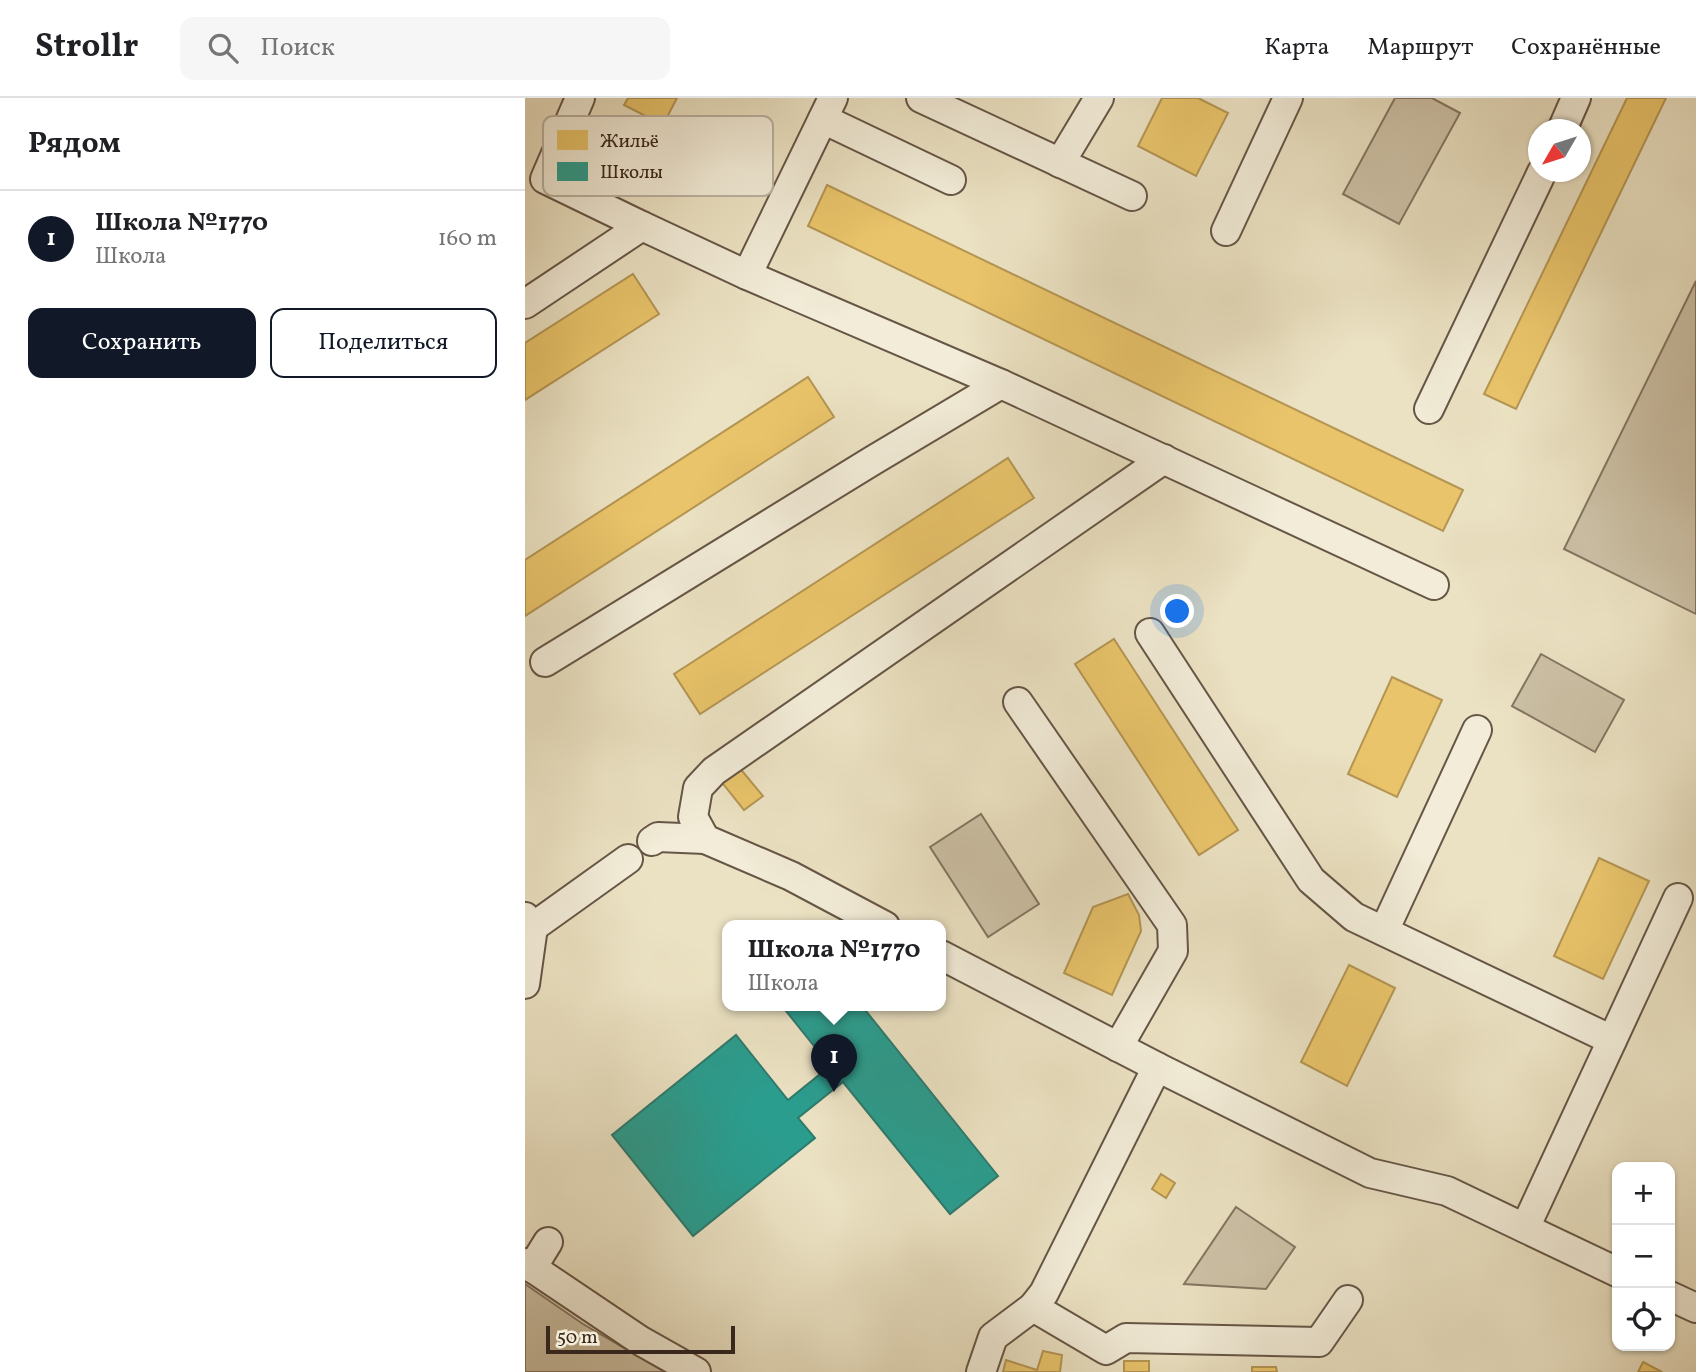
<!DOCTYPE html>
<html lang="ru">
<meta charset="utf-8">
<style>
body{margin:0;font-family:Vollkorn,serif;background:#f6f6f6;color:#202124}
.controls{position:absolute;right:21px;bottom:21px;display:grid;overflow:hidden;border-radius:14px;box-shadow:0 2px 5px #0004}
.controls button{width:63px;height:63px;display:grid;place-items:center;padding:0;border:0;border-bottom:2px solid #e0e0e0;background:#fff;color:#202124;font:35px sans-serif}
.compass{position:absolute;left:1003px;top:21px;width:63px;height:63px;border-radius:50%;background:#fff;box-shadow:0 2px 5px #0004;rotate:231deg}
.scale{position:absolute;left:21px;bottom:18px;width:189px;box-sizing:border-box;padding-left:7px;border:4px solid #3a281c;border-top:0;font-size:19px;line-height:24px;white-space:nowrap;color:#3a281c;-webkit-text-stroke:5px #f2ecd8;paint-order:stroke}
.you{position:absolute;left:653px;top:514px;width:24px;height:24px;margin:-18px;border:5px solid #fff;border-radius:50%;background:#1a73e8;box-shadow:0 0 0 10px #1a73e833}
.badge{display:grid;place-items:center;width:46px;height:46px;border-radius:50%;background:#111827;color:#fff;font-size:23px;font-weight:700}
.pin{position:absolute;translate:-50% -58px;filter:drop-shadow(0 2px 4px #0008)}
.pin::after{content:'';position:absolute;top:37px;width:24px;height:21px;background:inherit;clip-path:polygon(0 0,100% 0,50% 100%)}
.popup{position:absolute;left:197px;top:822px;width:224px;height:91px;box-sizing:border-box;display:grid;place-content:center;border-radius:14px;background:#fff;filter:drop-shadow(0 2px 5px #0005);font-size:23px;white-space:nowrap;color:#757577}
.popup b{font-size:26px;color:#202124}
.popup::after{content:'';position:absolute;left:50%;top:100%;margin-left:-14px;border:14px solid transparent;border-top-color:#fff}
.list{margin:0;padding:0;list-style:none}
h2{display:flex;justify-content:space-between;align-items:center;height:91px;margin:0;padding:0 28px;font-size:30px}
h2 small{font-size:23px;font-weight:400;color:#757577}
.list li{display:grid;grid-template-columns:46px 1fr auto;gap:21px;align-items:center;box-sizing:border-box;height:98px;padding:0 28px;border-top:2px solid #e0e0e0}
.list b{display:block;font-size:26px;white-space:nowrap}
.list p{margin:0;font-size:23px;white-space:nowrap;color:#757577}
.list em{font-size:23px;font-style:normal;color:#757577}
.actions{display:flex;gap:14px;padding:21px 28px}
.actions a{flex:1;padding:16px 0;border:2px solid #111827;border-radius:14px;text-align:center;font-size:24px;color:#111827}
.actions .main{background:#111827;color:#fff}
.icon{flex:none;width:38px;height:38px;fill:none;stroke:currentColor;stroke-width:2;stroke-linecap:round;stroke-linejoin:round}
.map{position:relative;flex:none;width:1171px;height:1274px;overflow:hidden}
header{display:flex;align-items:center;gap:42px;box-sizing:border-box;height:98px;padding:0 35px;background:#fff;border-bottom:2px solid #e0e0e0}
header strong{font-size:33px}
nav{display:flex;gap:38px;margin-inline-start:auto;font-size:24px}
.search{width:490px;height:63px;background:#f6f6f6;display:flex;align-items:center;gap:18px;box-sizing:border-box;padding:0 24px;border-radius:14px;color:#757577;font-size:26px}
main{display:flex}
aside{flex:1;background:#fff}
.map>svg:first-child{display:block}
.green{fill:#cdc2a7;stroke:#847562;stroke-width:2}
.homes{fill:#e9c46a;stroke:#b49553;stroke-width:2}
.schools{fill:#2a9d8f;stroke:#2f7a6c;stroke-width:2}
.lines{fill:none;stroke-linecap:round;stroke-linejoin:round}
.minor-casing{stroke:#665646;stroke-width:32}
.minor{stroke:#f2ecd8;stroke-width:28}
.key{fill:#f2ecd8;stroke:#bbb1a0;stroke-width:2}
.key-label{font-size:19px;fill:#3a281c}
</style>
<header>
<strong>Strollr</strong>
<div class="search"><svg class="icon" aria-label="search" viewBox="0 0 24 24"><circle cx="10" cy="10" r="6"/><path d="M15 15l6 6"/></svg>Поиск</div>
<nav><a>Карта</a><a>Маршрут</a><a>Сохранённые</a></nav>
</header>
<main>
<aside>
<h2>Рядом<small></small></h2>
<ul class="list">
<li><span class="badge">1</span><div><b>Школа №1770</b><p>Школа</p></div><em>160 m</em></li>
</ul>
<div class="actions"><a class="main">Сохранить</a><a>Поделиться</a></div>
</aside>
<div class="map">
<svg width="1171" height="1274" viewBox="0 0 1171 1274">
<rect width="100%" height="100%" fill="#ebe2c3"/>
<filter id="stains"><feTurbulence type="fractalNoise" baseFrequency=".00286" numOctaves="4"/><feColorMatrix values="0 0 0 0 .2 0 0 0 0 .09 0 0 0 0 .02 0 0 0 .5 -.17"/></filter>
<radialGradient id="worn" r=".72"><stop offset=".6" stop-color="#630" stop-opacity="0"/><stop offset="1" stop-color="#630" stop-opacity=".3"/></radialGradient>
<g class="green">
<path d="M870 0H907L935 15 874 126 818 96Z"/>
<path d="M1171 183V516L1039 451Z"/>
<path d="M1016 556 1099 602 1070 654 987 608Z"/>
<path d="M456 716 514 806 463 839 405 749Z"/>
<path d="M711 1109 770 1149 741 1191 659 1186Z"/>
<path d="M0 1186 58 1226 140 1274H0Z"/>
</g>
<g class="homes">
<path d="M103 0H152L138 27 99 7Z"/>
<path d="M637 0H673L703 15 671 78 613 48Z"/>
<path d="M1102 0H1141L991 311 959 296Z"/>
<path d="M302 87 938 392 918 433 283 128Z"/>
<path d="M108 176 134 216 0 302V245Z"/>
<path d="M283 279 309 319 0 518V462Z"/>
<path d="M483 360 509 400 175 616 149 576Z"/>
<path d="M589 541 713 732 674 757 550 566Z"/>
<path d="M867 579 917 602 872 699 823 676Z"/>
<path d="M213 668 238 698 219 712 195 682Z"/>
<path d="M1074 760 1124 783 1078 881 1029 858Z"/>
<path d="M603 796 614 817 616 833 587 897 539 875 568 809Z"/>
<path d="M824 867 870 890 822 988 776 964Z"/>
<path d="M636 1076 650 1085 641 1100 627 1091Z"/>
<path d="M518 1253 537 1257 535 1274H478L481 1262 512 1272Z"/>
<rect x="599" y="1263" width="25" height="11"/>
<path d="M1118 1264 1137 1274H1113Z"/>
<path d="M727 1269H751L752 1274H727Z"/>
</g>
<path class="schools" d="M257 908H337L473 1078 425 1116 318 984 273 1020 290 1040 168 1138 87 1037 211 937 263 1002 305 968Z"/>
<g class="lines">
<g class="minor-casing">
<g id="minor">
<path d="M396 0 607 98"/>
<path d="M298 21 426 82"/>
<path d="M1037 32 1051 0"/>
<path d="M535 65 574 0"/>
<path d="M117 128 222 177 476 286 909 487"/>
<path d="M701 133 763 0"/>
<path d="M222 177 308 0"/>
<path d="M0 206 117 128 20 81 55 0"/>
<path d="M904 311 1017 74"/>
<path d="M625 535 786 782 829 819 1087 942"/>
<path d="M20 564 347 363 476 286"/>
<path d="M493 604 647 827 648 853 593 949"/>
<path d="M127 743 133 739 180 741"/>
<path d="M0 819 8 829 0 886"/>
<path d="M360 828 266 778 180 741 168 719 173 690 189 673 639 361"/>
<path d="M8 829 103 761"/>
<path d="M859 833 952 632"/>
<path d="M416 857 632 969"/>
<path d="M1000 1130 1153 800"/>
<path d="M0 1165 116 1243 171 1274"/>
<path d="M7 1170 23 1144"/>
<path d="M1145 1198 1171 1210"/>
<path d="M508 1209 581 1252 601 1240 794 1244 823 1202"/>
<path d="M456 1274 468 1239 508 1209 519 1195 632 969 845 1075 922 1093 1092 1174"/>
</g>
</g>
<use href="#minor" class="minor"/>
</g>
<rect x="18" y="18" width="230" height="80" rx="10" class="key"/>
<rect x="32" y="32" width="31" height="20" fill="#e9c46a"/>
<rect x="32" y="64" width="31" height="19" fill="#2a9d8f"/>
<g class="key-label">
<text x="75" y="49">Жильё</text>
<text x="75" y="80">Школы</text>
</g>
<rect width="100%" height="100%" filter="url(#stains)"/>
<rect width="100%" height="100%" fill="url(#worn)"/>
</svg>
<div class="controls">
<button>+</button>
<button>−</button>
<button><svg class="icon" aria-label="locate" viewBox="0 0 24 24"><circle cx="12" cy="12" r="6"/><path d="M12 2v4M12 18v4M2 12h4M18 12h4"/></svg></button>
</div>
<svg class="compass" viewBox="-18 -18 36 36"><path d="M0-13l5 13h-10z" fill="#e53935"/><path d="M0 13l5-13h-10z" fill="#757577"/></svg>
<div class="scale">50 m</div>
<div class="you"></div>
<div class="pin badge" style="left:309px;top:994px">1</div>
<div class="popup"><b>Школа №1770</b>Школа</div>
</div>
</main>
